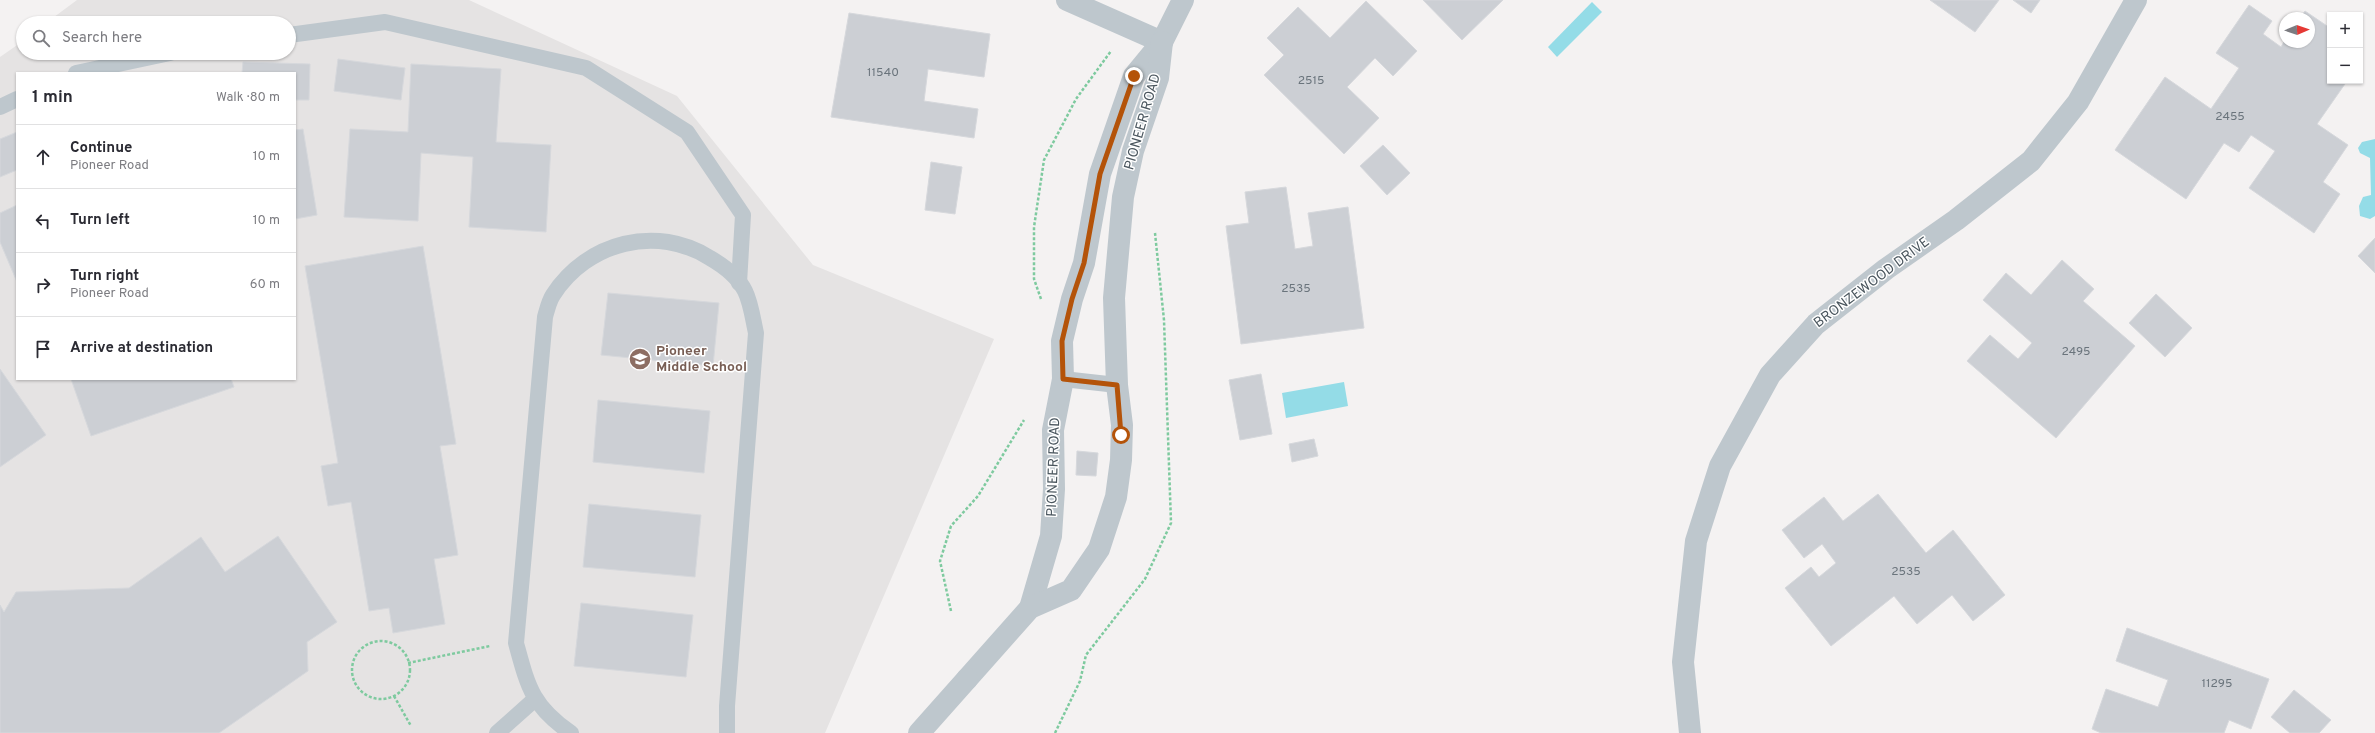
<!DOCTYPE html>
<meta charset="utf-8">
<style>
body{margin:0;font-family:Overpass,sans-serif;background:#f2f2f3;color:#2b2b33}
.controls{position:absolute;right:12px;top:12px;display:grid;overflow:hidden;border-radius:0px;box-shadow:0 1px 3px #0004}
.controls button{width:36px;height:36px;display:grid;place-items:center;padding:0;border:0;border-bottom:1px solid #e1e1e2;background:#fff;color:#2b2b33;font:20px sans-serif}
.compass{position:absolute;left:2279px;top:12px;width:36px;height:36px;border-radius:50%;background:#fff;box-shadow:0 1px 3px #0004;rotate:88deg}
.stop{position:absolute;width:12px;height:12px;margin:-9px;border:3px solid #b45309;border-radius:50%;background:#fff}
.stop.end{background:#b45309;border-color:#fff;box-shadow:0 1px 4px #0008}
.list{margin:0;padding:0;list-style:none}
h2{display:flex;justify-content:space-between;align-items:center;height:52px;margin:0;padding:0 16px;font-size:17px}
h2 small{font-size:13px;font-weight:400;color:#7c7c81}
.list li{display:grid;grid-template-columns:26px 1fr auto;gap:12px;align-items:center;box-sizing:border-box;height:64px;padding:0 16px;border-top:1px solid #e1e1e2}
.list b{display:block;font-size:15px;white-space:nowrap}
.list p{margin:0;font-size:13px;white-space:nowrap;color:#7c7c81}
.list em{font-size:13px;font-style:normal;color:#7c7c81}
.icon{flex:none;width:22px;height:22px;fill:none;stroke:currentColor;stroke-width:2;stroke-linecap:round;stroke-linejoin:round}
.map{position:relative;flex:none;width:2375px;height:733px;overflow:hidden}
.search{position:absolute;background:#fff;box-shadow:0 1px 3px #0004;left:16px;top:16px;width:280px;height:44px;display:flex;align-items:center;gap:10px;box-sizing:border-box;padding:0 14px;border-radius:22px;color:#7c7c81;font-size:15px}
.panel{position:absolute;background:#fff;box-shadow:0 1px 3px #0004;left:16px;top:72px;width:280px;height:308px;border-radius:0px}
.map>svg:first-child{display:block}
.education{fill:#e5e3e3;fill-rule:evenodd}
.water{fill:#94dce7}
.building{fill:#cccfd4;stroke:#d6d8dc}
.lines{fill:none;stroke-linecap:round;stroke-linejoin:round}
.path{stroke:#7eca9f;stroke-width:2.5;stroke-dasharray:3 2;stroke-linecap:butt}
.service{stroke:#bec7cd;stroke-width:16}
.minor{stroke:#bec7cd;stroke-width:22}
.tertiary{stroke:#bec7cd;stroke-width:22}
.route{stroke:#b45309;stroke-width:5}
.labels{text-anchor:middle;dominant-baseline:central;stroke-width:3;stroke-linejoin:round;paint-order:stroke}
.number-label{font-size:12px;fill:#6a747c}
.street-label{font-size:14px;fill:#4a565e;stroke:#fff}
.education-label{font-size:14px;font-weight:bold;fill:#785e54;stroke:#fff;text-anchor:start}
</style>
<div class="map">
<svg width="2375" height="733" viewBox="0 0 2375 733">
<rect width="100%" height="100%" fill="#f4f2f2"/>
<path class="education" d="M77 0H469L677 96 813 265 994 339 825 733H0V57L23 41V53H289V23H46ZM17 73H295V379H17Z"/>
<g class="water">
<path d="M1592 2 1602 12 1557 57 1548 47Z"/>
<path d="M2375 139V216L2370 219 2360 216 2359 206 2363 197 2371 195 2370 158 2360 153 2358 148 2362 142Z"/>
<path d="M1344 382 1348 406 1286 418 1282 393Z"/>
</g>
<g class="building">
<path d="M1423 0H1503L1462 40Z"/>
<path d="M1930 0H1999L1975 32Z"/>
<path d="M2013 0H2040L2031 13Z"/>
<path d="M1366 1 1417 51 1393 76 1375 58 1347 87 1379 118 1344 154 1264 75 1284 55 1267 38 1298 7 1330 38Z"/>
<path d="M2249 5 2272 21 2263 34 2281 47 2285 40V42H2309V18H2300L2305 11 2330 28V81H2347L2317 124 2348 145 2323 182 2340 194 2314 233 2249 188 2275 151 2251 135 2239 152 2224 143 2186 199 2115 150 2165 77 2211 109 2239 68 2216 53Z"/>
<path d="M849 13 990 34 984 77 928 69 924 101 978 109 974 138 831 117Z"/>
<path d="M338 59 405 68 401 100 334 91Z"/>
<path d="M243 62 310 64 309 100H295V73H242Z"/>
<path d="M411 64 501 69 496 142 551 145 546 232 469 227 473 157 421 153 418 221 344 217 350 129 408 132Z"/>
<path d="M303 129 317 215 295 219V130Z"/>
<path d="M17 132V170L0 177V139Z"/>
<path d="M1383 145 1410 173 1387 195 1360 166Z"/>
<path d="M931 162 962 167 955 214 925 210Z"/>
<path d="M1286 187 1295 249 1313 246 1308 213 1348 207 1364 328 1241 344 1226 226 1249 223 1245 192Z"/>
<path d="M17 205V282L0 242V213Z"/>
<path d="M2375 238V273L2358 256Z"/>
<path d="M423 246 456 444 440 446 458 555 434 559 445 624 393 633 389 608 369 611 351 502 328 506 321 466 338 463 305 266Z"/>
<path d="M2062 260 2094 289 2083 301 2135 346 2056 438 1967 361 1990 335 2018 359 2032 343 1983 300 2006 273 2031 295Z"/>
<path d="M608 293 719 303 713 366 601 355Z"/>
<path d="M2156 294 2192 328 2165 357 2129 323Z"/>
<path d="M0 369 46 435 0 467Z"/>
<path d="M1261 374 1272 434 1240 440 1229 380Z"/>
<path d="M71 379H231L234 387 91 436Z"/>
<path d="M598 400 710 411 704 473 593 462Z"/>
<path d="M1314 439 1318 456 1292 462 1289 444Z"/>
<path d="M1077 451 1098 453 1096 476 1076 475Z"/>
<path d="M1878 494 1926 553 1953 530 2005 595 1973 621 1952 595 1917 624 1894 596 1831 646 1785 588 1811 567 1819 577 1836 563 1822 544 1804 558 1782 530 1824 497 1843 521Z"/>
<path d="M589 504 701 515 695 577 583 567Z"/>
<path d="M278 536 337 622 307 642 308 671 219 733H0V605L4 612 16 592 129 588 201 537 225 572Z"/>
<path d="M581 603 693 615 686 677 574 666Z"/>
<path d="M2127 628 2269 679 2251 729 2229 720 2224 733H2101L2092 729 2106 689 2158 707 2168 680 2116 661Z"/>
<path d="M2294 690 2331 720 2319 733H2290L2271 717Z"/>
</g>
<g class="lines">
<g class="path">
<path d="M1041 299 1034 279V227L1044 160 1076 99 1111 51"/>
<path d="M951 611 940 561 951 526 978 496 1024 420"/>
<circle cx="381" cy="670" r="29"/>
<path d="M408 663 490 646"/>
<path d="M394 696 411 726"/>
<path d="M1055 733 1080 681 1086 655 1145 579 1171 523 1164 320 1155 233"/>
</g>
<g class="service">
<path d="M289 35 385 22 586 68 687 132 743 215 739 283"/>
<path d="M76 73 170 53"/>
<path d="M0 107 17 99"/>
<path d="M1063 379 1117 385"/>
<path d="M497 733 534 700"/>
<path d="M571 733C532 706 528 687 516 643L545 317C547 310 549 301 553 295 587 242 657 224 710 258 724 266 738 277 745 291 751 303 753 320 756 333L727 706V733"/>
</g>
<g class="minor">
<path d="M1067 0 1162 42"/>
<path d="M1030 608 1051 536 1054 489 1053 430 1063 379 1062 341 1072 299 1084 263 1100 174 1134 76 1162 42 1183 0"/>
<path d="M967 679 1030 608 1071 590 1099 549 1116 497 1121 460 1122 425 1117 385 1114 298 1123 197 1133 151 1158 78 1162 42"/>
<path d="M1690 733 1683 662 1696 541 1720 466 1770 375 1816 324 1886 269 1956 220 2031 161 2078 102 2136 0"/>
</g>
<path class="tertiary" d="M919 733 967 679"/>
</g>
<g class="lines">
<path class="route" d="M1121 435 1117 385 1063 379 1062 341 1072 299 1084 263 1100 174 1134 76"/>
</g>
<defs>
<g id="school-disc" transform="scale(1.15)"><circle r="9.5" fill="#8d6e63" stroke="#fff"/><path d="M0-5L7-2L0 1L-7-2ZM-4 1L0 2.5L4 1V4Q0 6-4 4Z" fill="#fff"/></g>
</defs>
<g fill-rule="evenodd">
<use href="#school-disc" x="640" y="359"/>
</g>
<g class="labels">
<g class="number-label">
<text x="883" y="73">11540</text>
<text x="1311" y="81">2515</text>
<text x="2230" y="117">2455</text>
<text x="1296" y="289">2535</text>
<text x="2076" y="352">2495</text>
<text x="1906" y="572">2535</text>
<text x="2217" y="684">11295</text>
</g>
<g class="street-label">
<text transform="translate(1143 122) rotate(-74)">PIONEER ROAD</text>
<text transform="translate(1872 283) rotate(-37)">BRONZEWOOD DRIVE</text>
<text transform="translate(1054 467) rotate(-88)">PIONEER ROAD</text>
</g>
<g class="education-label">
<text x="656" y="351">Pioneer<tspan x="656" dy="16">Middle School</tspan></text>
</g>
</g>
</svg>
<div class="controls">
<button>+</button>
<button>−</button>
</div>
<svg class="compass" viewBox="-18 -18 36 36"><path d="M0-13l5 13h-10z" fill="#e53935"/><path d="M0 13l5-13h-10z" fill="#7c7c81"/></svg>
<div class="stop" style="left:1121px;top:435px"></div>
<div class="stop end" style="left:1134px;top:76px"></div>
<div class="search"><svg class="icon" aria-label="search" viewBox="0 0 24 24"><circle cx="10" cy="10" r="6"/><path d="M15 15l6 6"/></svg>Search here</div>
<section class="panel">
<h2>1 min<small>Walk · 80 m</small></h2>
<ul class="list">
<li><svg class="icon" aria-label="ahead" viewBox="0 0 24 24"><path d="M12 20V5M6 11l6-6 6 6"/></svg><div><b>Continue</b><p>Pioneer Road</p></div><em>10 m</em></li>
<li><svg class="icon" aria-label="left" viewBox="0 0 24 24"><path d="M17 20v-9H6M10 6l-5 5 5 5"/></svg><div><b>Turn left</b></div><em>10 m</em></li>
<li><svg class="icon" aria-label="right" viewBox="0 0 24 24"><path d="M7 20v-9h11M14 6l5 5-5 5"/></svg><div><b>Turn right</b><p>Pioneer Road</p></div><em>60 m</em></li>
<li><svg class="icon" aria-label="arrive" viewBox="0 0 24 24"><path d="M6 21V4h12l-3 4 3 4H6"/></svg><div><b>Arrive at destination</b></div></li>
</ul>
</section>
</div>
